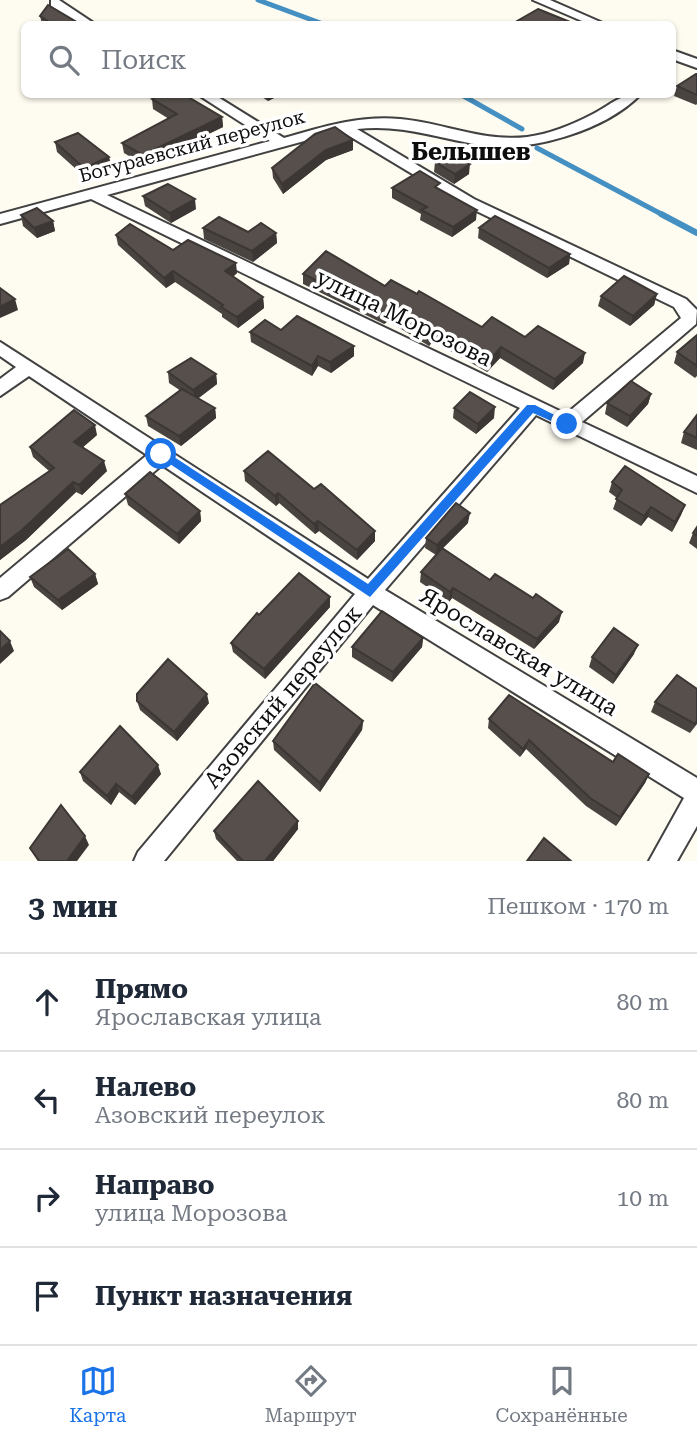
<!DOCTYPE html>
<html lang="ru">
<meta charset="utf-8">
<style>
body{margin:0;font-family:"Roboto Serif",serif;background:#f2f2f3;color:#1f2937}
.stop{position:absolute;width:21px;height:21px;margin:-16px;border:5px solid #1a73e8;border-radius:50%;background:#fff}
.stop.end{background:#1a73e8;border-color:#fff;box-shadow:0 2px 7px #0008}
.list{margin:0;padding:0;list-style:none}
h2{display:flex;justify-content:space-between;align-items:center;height:91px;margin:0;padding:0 28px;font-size:30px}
h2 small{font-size:23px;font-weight:400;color:#747a83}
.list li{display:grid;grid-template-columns:46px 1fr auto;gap:21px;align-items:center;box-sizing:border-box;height:98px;padding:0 28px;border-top:2px solid #e0e1e3}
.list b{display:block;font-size:26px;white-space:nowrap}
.list p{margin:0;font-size:23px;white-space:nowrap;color:#747a83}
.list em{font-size:23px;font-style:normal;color:#747a83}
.icon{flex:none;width:38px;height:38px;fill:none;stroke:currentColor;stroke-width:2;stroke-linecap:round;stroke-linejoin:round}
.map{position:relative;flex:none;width:697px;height:861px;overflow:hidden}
.search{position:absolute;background:#fff;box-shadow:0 2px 5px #0004;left:21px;right:21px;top:21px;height:77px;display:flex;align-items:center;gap:18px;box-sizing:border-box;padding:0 24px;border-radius:10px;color:#747a83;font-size:26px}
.sheet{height:483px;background:#fff}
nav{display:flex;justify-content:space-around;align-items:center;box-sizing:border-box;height:98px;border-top:2px solid #e0e1e3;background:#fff;font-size:19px;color:#747a83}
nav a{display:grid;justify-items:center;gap:4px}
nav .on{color:#1a73e8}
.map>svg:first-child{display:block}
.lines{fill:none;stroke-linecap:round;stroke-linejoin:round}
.stream-far1{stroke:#4590c2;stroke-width:5}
.stream{stroke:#4590c2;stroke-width:6}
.minor-casing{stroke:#414141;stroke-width:4}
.minor{fill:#fff;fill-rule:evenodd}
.wall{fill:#4a4440}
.shaded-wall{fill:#3c3734}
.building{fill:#564f4b;stroke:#3c3734;stroke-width:2}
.route{fill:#1a73e8}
.labels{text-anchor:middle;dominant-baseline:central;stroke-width:7;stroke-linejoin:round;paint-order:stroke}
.far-street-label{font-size:19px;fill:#0e0e0e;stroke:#fff}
.street-label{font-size:23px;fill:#0e0e0e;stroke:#fff}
.far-district-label{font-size:24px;font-weight:bold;fill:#0e0e0e;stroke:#fff}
</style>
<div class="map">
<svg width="697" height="861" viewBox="0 0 697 861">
<rect width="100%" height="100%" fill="#fefbf0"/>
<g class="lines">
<g class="stream-far1">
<path d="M258 0 323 24"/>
<path d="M460 94 522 129"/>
<path d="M537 148 665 216"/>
</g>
<path class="stream" d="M661 214 697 233"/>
<g class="minor-casing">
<g id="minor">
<path d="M51 0H59L95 24H81L51 6Z"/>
<path d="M533 0H550L605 24H589Z"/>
<path d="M672 50 697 59V68L672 59Z"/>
<path d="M197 94H213L284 138C322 127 360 115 400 119 444 123 482 142 527 137 550 134 572 125 593 114 612 104 620 94 641 94 605 131 530 153 480 145 437 138 402 124 357 129L474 199 686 299 697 310 696 324 582 422 697 476V493L536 415 385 590 697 778V826L677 861H649L684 798 373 605 164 861H134L138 852 355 594 162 465 8 597 0 600V578L147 455 29 376 0 396V379L16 367 0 356V342L368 579 520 408 91 199 0 224V214L270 141ZM341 131 464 205 674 307 681 318 566 414 107 195Z"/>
</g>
</g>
<use href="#minor" class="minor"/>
</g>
<g class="wall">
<path d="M40 16 80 24H42Z"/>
<path d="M697 74V104L696 105 674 96 677 86Z"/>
<path d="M149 94H183L222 117 223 127 144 165 124 153 122 143 169 119 153 109 152 99 154 98Z"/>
<path d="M257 94H282L268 101Z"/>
<path d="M353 140V150L326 160 283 194 273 178 272 168Z"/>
<path d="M55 142 109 157 111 167 86 178 57 152Z"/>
<path d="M435 162 469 174 454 184 434 172Z"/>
<path d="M392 188 440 189 476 220 452 237 420 220 421 214 392 198Z"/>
<path d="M143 196 196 209 171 223 145 206Z"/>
<path d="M21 215 53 221 55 231 37 238 23 226Z"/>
<path d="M203 228 276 233 277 243 253 262 204 239Z"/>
<path d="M479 228 570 254 569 264 547 278 478 238Z"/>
<path d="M116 235 173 250 237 273 233 277 263 297 264 308 238 328 222 317V314L175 282 166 288 118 245Z"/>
<path d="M303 274 385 286 417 294 482 327 525 337 583 363 553 390 500 358 487 372 433 341 429 346 388 321 384 324 303 284Z"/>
<path d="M657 294 654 305 630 326 598 306 601 296Z"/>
<path d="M281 330 354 346V356L331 373 318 366 312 376 251 342 250 332Z"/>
<path d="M697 335V376L695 378 674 363 677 352Z"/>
<path d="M168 372 216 374 217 384 198 398 215 408 216 418 181 446 148 426 146 416 181 391 169 383Z"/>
<path d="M651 394 648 404 627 427 605 414 607 403Z"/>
<path d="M454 408 494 418 476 434 453 418Z"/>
<path d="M697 415V450L681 443 684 432Z"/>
<path d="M97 435 82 448 107 471 82 495 76 492 26 540 0 560V505L49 471 33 457 30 447Z"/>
<path d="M244 471 375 541 357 560 319 531 315 534 279 503 276 506 245 481Z"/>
<path d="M612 482 685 505 681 515 672 532 648 517 641 526 613 509 617 498 609 492Z"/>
<path d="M125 494 200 511 201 521 179 544 128 505Z"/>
<path d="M468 523 443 548 490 580 559 622 534 649 452 598 449 602 420 582 421 572 436 555 425 548 426 538Z"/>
<path d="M697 527V549L689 543 693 533Z"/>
<path d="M95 574 98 584 62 610 34 587 30 577Z"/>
<path d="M330 607 265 679 233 652 231 643 259 615Z"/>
<path d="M423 638 422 647 392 682 352 657V647Z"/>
<path d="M634 654 613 684 589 667 592 657Z"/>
<path d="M697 689V724L690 733 651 712 655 702Z"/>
<path d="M137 701 209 703 177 741 140 710Z"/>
<path d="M489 719 613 762 649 774 645 783 616 826 586 806 526 749 520 757 488 728Z"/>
<path d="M363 721 362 730 320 792 274 750 273 741Z"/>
<path d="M80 772 161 774 135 805 119 792 111 805 83 781Z"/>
<path d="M298 829 273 861H237L216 839 214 831Z"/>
</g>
<g class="shaded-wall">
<path d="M268 94H282L268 101Z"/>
<path d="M222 117 223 127 144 165 143 155Z"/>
<path d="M353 140V150L326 160 283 194 282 184 326 150Z"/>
<path d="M109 157 111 167 86 178 84 168Z"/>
<path d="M470 164 469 174 454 184 455 174Z"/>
<path d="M195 199 196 209 171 223 170 213Z"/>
<path d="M477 210 476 220 452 237 453 227Z"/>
<path d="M53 221 55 231 37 238 34 228Z"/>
<path d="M276 233 277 243 253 262 252 251Z"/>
<path d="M570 254 569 264 547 278 549 268Z"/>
<path d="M236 263 237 273 226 282 225 271Z"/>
<path d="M173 271 175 282 166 288 164 278Z"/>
<path d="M657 294 654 305 630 326 633 316Z"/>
<path d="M263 297 264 308 238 328 237 317Z"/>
<path d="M15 299 18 310 0 318V307Z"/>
<path d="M389 310 388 321 384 324 385 314Z"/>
<path d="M434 331 433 341 429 346 430 335Z"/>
<path d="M354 346V356L331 373 330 362Z"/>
<path d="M501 347 500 358 487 372 488 362Z"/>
<path d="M585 353 583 363 553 390 555 379Z"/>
<path d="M318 356V366L312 376V366Z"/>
<path d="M216 374 217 384 195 401 193 390Z"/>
<path d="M651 394 648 404 627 427 630 416Z"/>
<path d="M495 407 494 418 476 434 478 424Z"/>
<path d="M215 408 216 418 181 446 179 436Z"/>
<path d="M95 425 97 435 76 453 74 442Z"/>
<path d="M104 461 107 471 82 495 79 485Z"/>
<path d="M73 482 76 492 26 540 0 560V547Z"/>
<path d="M278 493 279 503 276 506 275 496Z"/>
<path d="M685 505 681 515 672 532 675 522Z"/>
<path d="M651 507 648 517 641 526 644 516Z"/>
<path d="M200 511 201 521 179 544 177 534Z"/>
<path d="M470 513 468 523 436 555 437 545Z"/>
<path d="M318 521 319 531 315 534 314 524Z"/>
<path d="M375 531V541L357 560V550Z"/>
<path d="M95 574 98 584 62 610 58 600Z"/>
<path d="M453 588 452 598 449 602 450 592Z"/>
<path d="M330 597V607L265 679 264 669Z"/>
<path d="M562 612 559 622 534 649 537 639Z"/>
<path d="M423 638 422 647 392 682 393 672Z"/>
<path d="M10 641 14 651 0 664V650Z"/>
<path d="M638 645 634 654 613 684 616 675Z"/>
<path d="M207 694 209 703 177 741 174 732Z"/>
<path d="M363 721 362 730 320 792V783Z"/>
<path d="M529 740 526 749 520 757 523 749Z"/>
<path d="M158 765 161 774 135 805 132 797Z"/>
<path d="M649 774 645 783 616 826 620 817Z"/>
<path d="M116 784 119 792 111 805 107 796Z"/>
<path d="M298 821V829L273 861H265Z"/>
<path d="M85 836 89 845 77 861H67Z"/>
</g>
<g class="building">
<path d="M48 5 80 24H52L40 16Z"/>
<path d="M538 9 575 24H512Z"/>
<path d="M696 74H697V95L677 86Z"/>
<path d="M161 94H183L222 117 143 155 122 143 177 114 152 99Z"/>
<path d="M335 127 353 140 326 150 282 184 272 168 315 134Z"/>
<path d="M78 133 109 157 84 168 55 142Z"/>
<path d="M449 153 470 164 455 174 435 162Z"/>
<path d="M420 171 440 183 435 187 477 210 453 227 421 210 427 207 392 188Z"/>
<path d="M168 184 195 199 170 213 143 196Z"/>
<path d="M37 208 53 221 34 228 21 215Z"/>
<path d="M495 216 570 254 549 268 479 228Z"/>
<path d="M219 217 248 232 261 223 276 233 252 251 203 228Z"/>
<path d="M130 224 173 250 188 240 236 263 225 271 263 297 237 317 221 307 223 305 173 271 164 278 116 235Z"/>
<path d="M326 251 385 286 391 280 417 294 419 291 482 327 492 317 525 337 538 326 585 353 555 379 501 347 488 362 434 331 430 335 389 310 385 314 303 274Z"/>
<path d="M624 276 657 294 633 316 601 296Z"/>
<path d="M0 288 15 299 0 307Z"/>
<path d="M297 316 354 346 330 362 318 356 312 366 250 332 265 320 281 330Z"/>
<path d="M697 335V366L677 352Z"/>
<path d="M191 358 216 374 193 390 168 372Z"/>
<path d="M631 381 651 394 630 416 607 403Z"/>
<path d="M182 389 215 408 179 436 146 416Z"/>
<path d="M470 392 495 407 478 424 454 408Z"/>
<path d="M74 410 95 425 74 442 104 461 79 485 73 482 22 530 0 547V505L54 468 30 447Z"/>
<path d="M697 415V438L684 432Z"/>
<path d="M268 451 314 489 321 484 375 531 357 550 318 521 314 524 278 493 275 496 244 471Z"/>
<path d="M625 466 685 505 675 522 651 507 644 516 616 499 622 490 612 482Z"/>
<path d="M150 472 200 511 177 534 125 494Z"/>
<path d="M456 503 470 513 437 545 426 538Z"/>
<path d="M697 527V536L693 533Z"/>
<path d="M442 548 490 580 495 574 533 598 536 594 562 612 537 639 453 588 450 592 421 572Z"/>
<path d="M68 549 95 574 58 600 30 577Z"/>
<path d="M299 573 330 597 264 669 231 643 257 613 259 615Z"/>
<path d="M382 611 423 638 393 672 352 647Z"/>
<path d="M614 628 638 645 616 675 592 657Z"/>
<path d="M0 631 10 641 0 650Z"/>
<path d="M168 659 207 694 174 732 137 701V694Z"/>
<path d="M677 675 697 689V721L695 724 655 702Z"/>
<path d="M315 683 363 721 320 783 273 741Z"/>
<path d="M509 695 613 762 618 754 649 774 620 817 590 798 529 740 523 749 489 719Z"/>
<path d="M120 726 158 765 132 797 116 784 107 796 80 772Z"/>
<path d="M258 781 298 821 265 861H243L214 831Z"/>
<path d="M61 805 85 836 67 861H39L30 848Z"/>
<path d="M544 838 571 861H527Z"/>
</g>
<path class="route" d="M527 405H535L572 424 567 428 533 413 370 597 155 454 165 451 368 584Z"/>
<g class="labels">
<g class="far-street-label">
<text transform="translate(192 146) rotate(-15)">Богураевский переулок</text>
</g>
<g class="street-label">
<text transform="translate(404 318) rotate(26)">улица Морозова</text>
<text transform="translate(519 652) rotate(31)">Ярославская улица</text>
<text transform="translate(283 697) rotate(-50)">Азовский переулок</text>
</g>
<g class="far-district-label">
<text x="471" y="152">Белышев</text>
</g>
</g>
</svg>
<div class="stop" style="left:161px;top:454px"></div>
<div class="stop end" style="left:567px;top:424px"></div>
<div class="search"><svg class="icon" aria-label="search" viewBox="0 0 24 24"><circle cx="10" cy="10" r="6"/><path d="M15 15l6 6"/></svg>Поиск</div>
</div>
<section class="sheet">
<h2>3 мин<small>Пешком · 170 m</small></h2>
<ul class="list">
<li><svg class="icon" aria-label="ahead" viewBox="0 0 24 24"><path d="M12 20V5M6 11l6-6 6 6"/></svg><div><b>Прямо</b><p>Ярославская улица</p></div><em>80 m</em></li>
<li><svg class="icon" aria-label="left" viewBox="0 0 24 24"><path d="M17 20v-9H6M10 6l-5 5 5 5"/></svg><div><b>Налево</b><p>Азовский переулок</p></div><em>80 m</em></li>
<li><svg class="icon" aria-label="right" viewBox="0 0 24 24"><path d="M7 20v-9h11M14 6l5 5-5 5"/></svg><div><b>Направо</b><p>улица Морозова</p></div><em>10 m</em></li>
<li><svg class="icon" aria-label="arrive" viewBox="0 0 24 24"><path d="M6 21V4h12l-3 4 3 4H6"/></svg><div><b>Пункт назначения</b></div></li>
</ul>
</section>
<nav>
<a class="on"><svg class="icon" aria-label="map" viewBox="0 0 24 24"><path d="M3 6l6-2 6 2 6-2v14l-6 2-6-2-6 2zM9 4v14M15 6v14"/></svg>Карта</a>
<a><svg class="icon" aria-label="directions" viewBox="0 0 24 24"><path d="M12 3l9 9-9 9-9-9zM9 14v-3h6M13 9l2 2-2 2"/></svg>Маршрут</a>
<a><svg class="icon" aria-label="saved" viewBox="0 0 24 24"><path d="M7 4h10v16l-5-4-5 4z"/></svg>Сохранённые</a>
</nav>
